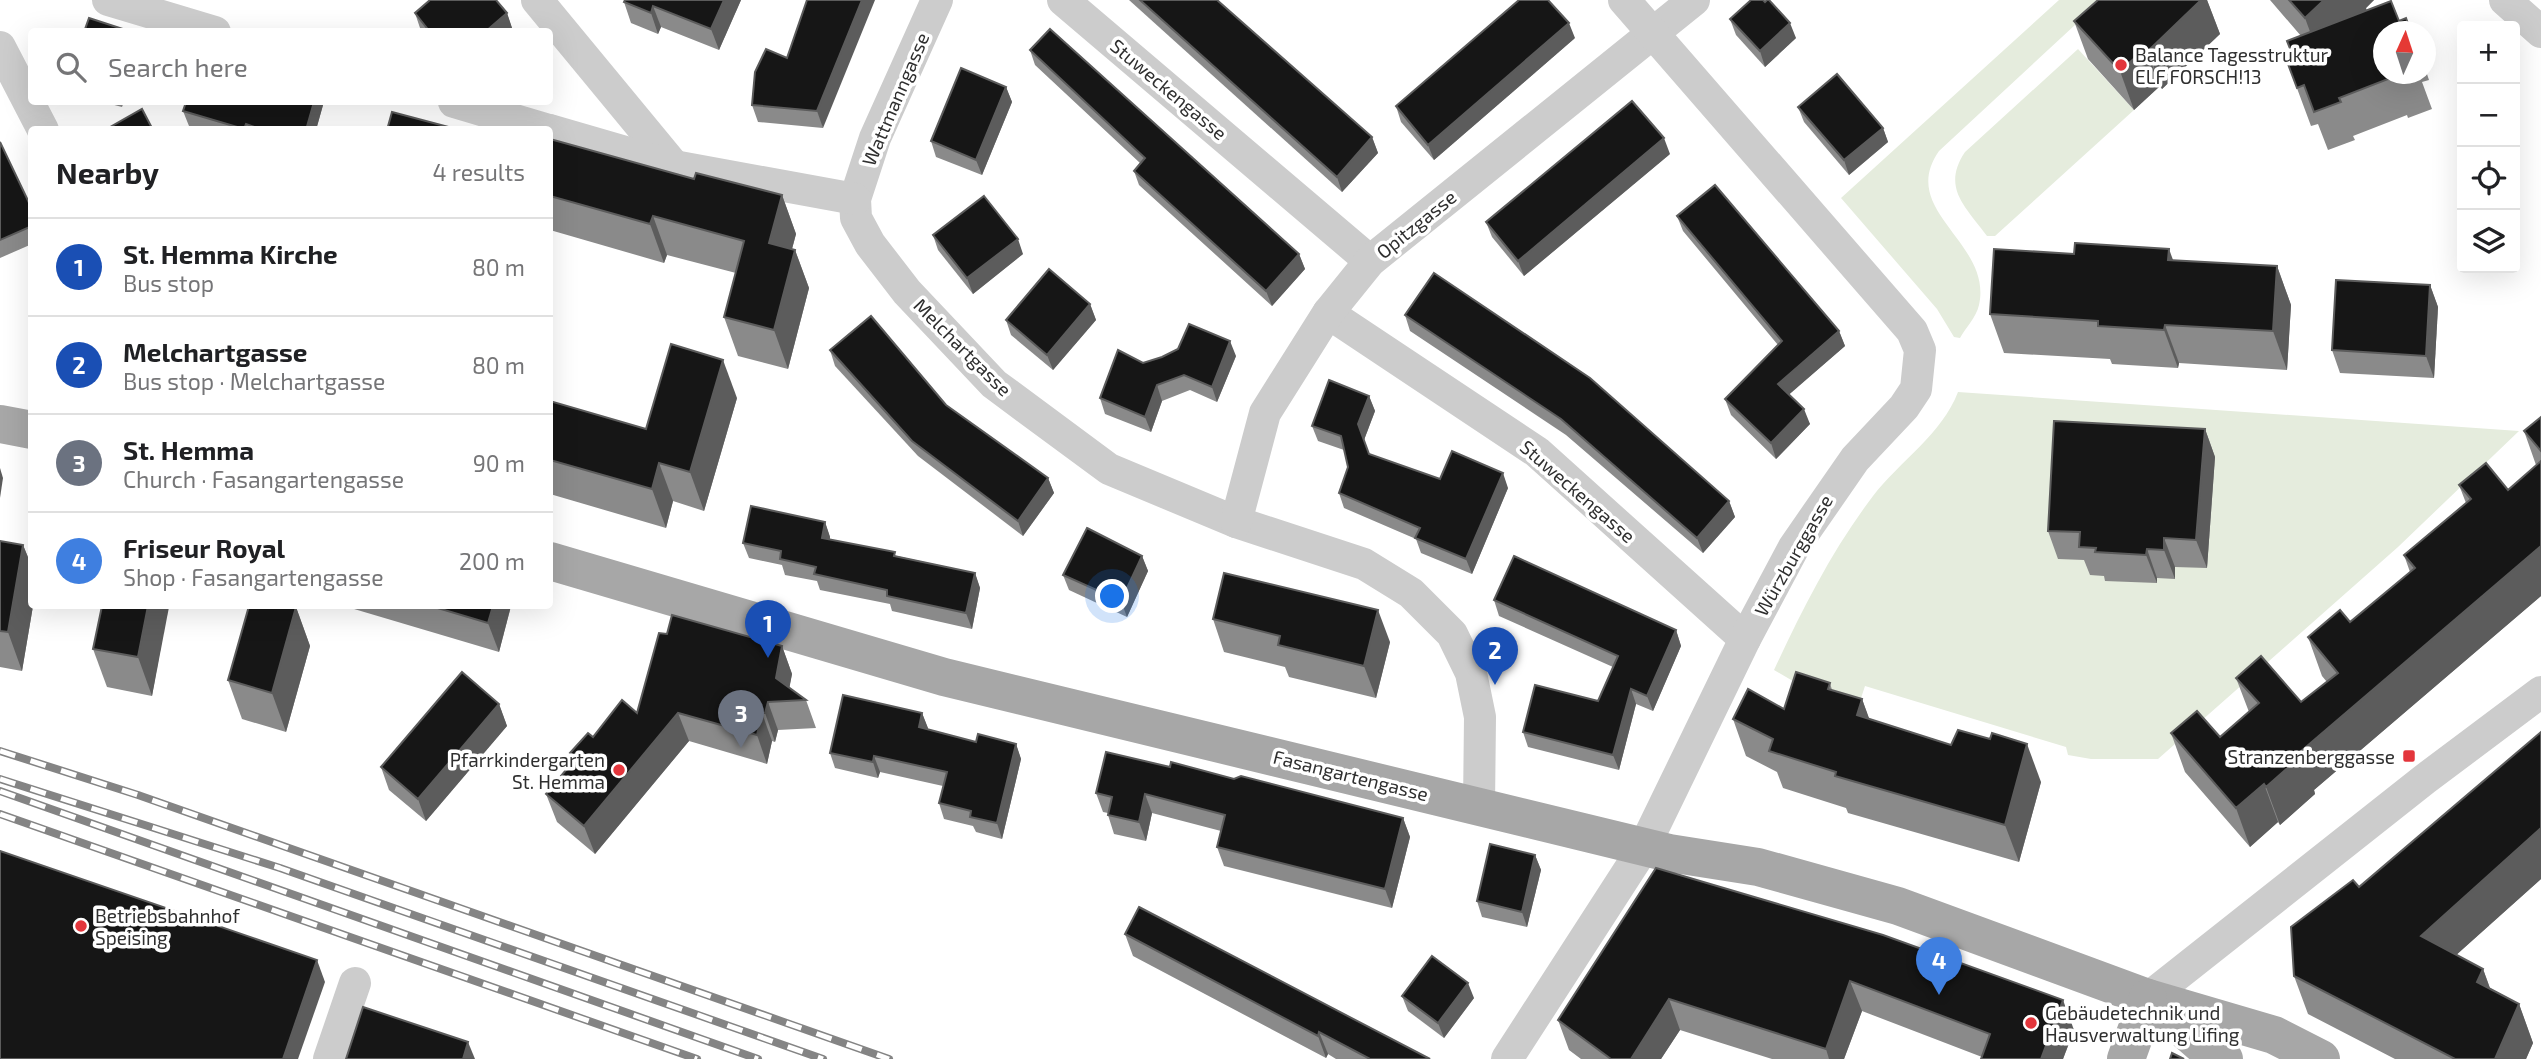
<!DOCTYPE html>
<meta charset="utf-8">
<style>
body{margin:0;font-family:"Exo 2",sans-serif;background:#f6f6f6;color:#202124}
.controls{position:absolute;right:21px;top:21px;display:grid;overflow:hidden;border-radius:7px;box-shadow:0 7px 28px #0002}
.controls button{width:63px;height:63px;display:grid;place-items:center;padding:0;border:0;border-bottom:2px solid #e0e0e0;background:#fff;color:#202124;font:35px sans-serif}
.compass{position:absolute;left:2373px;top:21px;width:63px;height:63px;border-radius:50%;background:#fff;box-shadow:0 7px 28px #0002;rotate:3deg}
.you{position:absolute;left:1113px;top:597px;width:24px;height:24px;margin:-18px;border:5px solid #fff;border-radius:50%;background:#1a73e8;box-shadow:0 0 0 10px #1a73e833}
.badge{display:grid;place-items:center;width:46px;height:46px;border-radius:50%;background:#e3353b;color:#fff;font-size:23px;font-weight:700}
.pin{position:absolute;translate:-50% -58px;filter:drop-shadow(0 2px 4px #0008)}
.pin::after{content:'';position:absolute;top:37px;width:24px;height:21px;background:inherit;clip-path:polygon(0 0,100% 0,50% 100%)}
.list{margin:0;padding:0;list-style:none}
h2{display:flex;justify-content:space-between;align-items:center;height:91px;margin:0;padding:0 28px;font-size:30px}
h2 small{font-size:23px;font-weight:400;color:#757577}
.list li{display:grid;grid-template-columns:46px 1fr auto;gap:21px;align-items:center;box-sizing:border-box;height:98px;padding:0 28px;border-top:2px solid #e0e0e0}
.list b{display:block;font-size:26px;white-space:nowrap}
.list p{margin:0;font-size:23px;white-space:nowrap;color:#757577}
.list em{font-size:23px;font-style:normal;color:#757577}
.icon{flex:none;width:38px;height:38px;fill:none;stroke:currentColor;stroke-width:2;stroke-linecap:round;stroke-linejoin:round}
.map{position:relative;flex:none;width:2541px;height:1059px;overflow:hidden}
.search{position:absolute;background:#fff;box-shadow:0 7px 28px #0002;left:28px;top:28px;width:525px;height:77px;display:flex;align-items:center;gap:18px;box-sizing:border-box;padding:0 24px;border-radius:7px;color:#757577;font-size:26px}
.panel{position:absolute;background:#fff;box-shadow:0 7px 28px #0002;left:28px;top:126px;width:525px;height:483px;border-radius:7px}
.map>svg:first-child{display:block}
.green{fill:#e5ecdd}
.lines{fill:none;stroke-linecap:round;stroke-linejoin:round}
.minor{stroke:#ccc;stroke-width:32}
.major{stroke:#a7a7a7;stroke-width:38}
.rail-casing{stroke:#848484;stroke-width:8}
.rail{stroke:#fff;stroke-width:5;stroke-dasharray:16;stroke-linecap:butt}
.wall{fill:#8a8a8a}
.shaded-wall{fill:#5c5c5c}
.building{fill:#161616;stroke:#5c5c5c;stroke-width:2}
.poi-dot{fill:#e3353b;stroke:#fff;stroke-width:2.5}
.labels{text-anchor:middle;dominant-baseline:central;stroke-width:7;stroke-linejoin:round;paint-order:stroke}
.poi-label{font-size:19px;fill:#2f2f2f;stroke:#fff;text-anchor:start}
.street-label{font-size:19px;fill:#2f2f2f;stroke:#fff}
</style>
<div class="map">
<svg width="2541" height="1059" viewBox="0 0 2541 1059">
<rect width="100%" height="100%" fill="#fff"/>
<g class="green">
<path d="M2059 0H2102L1939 151C1897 211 1993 242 1979 305 1976 318 1966 327 1960 338L1954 337 1937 309 1841 198Z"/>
<path d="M2078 49 2134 110 1995 236H1987C1966 207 1941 188 1965 152Z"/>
<path d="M1958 392 2519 431 2398 547 2158 759H2091L2068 755 2066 747 1865 686 1859 704 1803 687 1774 670C1803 608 1832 550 1873 496 1900 461 1942 434 1958 392Z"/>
</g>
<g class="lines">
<g class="minor">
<path d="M108 0 215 32"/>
<path d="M537 0 674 166"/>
<path d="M937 0 875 138 855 199 856 218 870 244 907 292 994 384 1109 469 1236 522 1364 564 1411 593 1452 634 1471 673 1480 717 1479 806"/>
<path d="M1063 0 1370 261"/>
<path d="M2505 0 2541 32"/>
<path d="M0 47 43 130"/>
<path d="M454 102 549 130"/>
<path d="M550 130 674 166 855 199"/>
<path d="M1328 313 1537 452 1745 639"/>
<path d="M1236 522 1265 413 1328 313 1370 261 1694 0"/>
<path d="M2148 998 2425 779 2541 692"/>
<path d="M329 1059 355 983"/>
<path d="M1507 1059 1644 847 1745 639 1794 547 1855 459 1904 407 1916 389 1920 350 1912 331 1624 0"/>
</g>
<g class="major">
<path d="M0 424 32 430"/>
<path d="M550 561 944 677 1669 853 1758 867 1898 906 2148 998 2274 1035 2321 1059"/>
<path d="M2155 1004 2209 1051 2224 1059"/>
<path d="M2126 1059 2148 998"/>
</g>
<g class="rail-casing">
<g id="rail">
<path d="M0 751 138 795 889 1059"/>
<path d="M0 779 280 868 823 1059"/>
<path d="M0 791 758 1059"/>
<path d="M0 814 697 1059"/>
</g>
</g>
<use href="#rail" class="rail"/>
</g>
<g class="wall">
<path d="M625 0H741L719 50 661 27 658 34 631 23 624 2Z"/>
<path d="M807 0 823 128 758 122 752 105 787 58Z"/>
<path d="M1129 0H1217L1372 137 1378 153 1342 192Z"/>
<path d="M2098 0H2207L2220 34 2162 89 2160 86 2134 110 2088 59 2074 21Z"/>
<path d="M2270 0H2374L2366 8 2384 74H2426V71L2429 80 2422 82 2432 109 2408 118 2407 115 2353 136 2355 140 2328 150 2318 124 2311 126 2288 64 2294 61 2287 41 2301 36Z"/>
<path d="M415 13H507L512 28 508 32H423L420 28Z"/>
<path d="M1730 19 1796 38 1765 67 1736 35Z"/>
<path d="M1575 38 1434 160 1401 122 1396 106Z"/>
<path d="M1030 50 1299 254 1305 269 1272 306 1139 185 1134 171 1140 163 1035 65Z"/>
<path d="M1006 87 1012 102 982 175 936 157 931 141Z"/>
<path d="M103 102H124L122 107Z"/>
<path d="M323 105 316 130H200L189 126 183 111Z"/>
<path d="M1798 107 1883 128 1888 142 1849 175 1804 122Z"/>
<path d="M550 139 694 179 782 195 796 234 792 249 795 250 809 288 788 369 738 356 724 317 736 273 667 255 664 263 550 230Z"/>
<path d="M0 142 32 209V244L0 258Z"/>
<path d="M1670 154 1524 276 1492 237 1486 222Z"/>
<path d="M1677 216 1839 331 1845 346 1789 394 1810 424 1776 459 1731 415 1725 399 1778 345 1683 231Z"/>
<path d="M933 235 1023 254 973 294 938 250Z"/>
<path d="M2173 260 2277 266 2291 305 2287 370 2179 363 2178 368 2112 364 2110 359 2004 353 1990 314Z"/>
<path d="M2430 285 2438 307 2434 378 2340 373 2332 350Z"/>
<path d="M1090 304 1096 320 1053 370 1011 335 1006 320Z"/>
<path d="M1405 315 1729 501 1735 517 1703 553 1566 435 1410 331Z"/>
<path d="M830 350 946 405 1048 478 1054 493 1023 536 918 456 835 366Z"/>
<path d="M1236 356 1217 402 1190 390 1162 401 1151 432 1105 414 1100 398 1143 363Z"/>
<path d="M1369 396 1375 411 1364 440 1369 454 1440 479 1508 488 1472 574 1421 553 1416 539 1344 508 1339 493 1348 467 1344 450 1318 441 1312 426Z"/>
<path d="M737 398 704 511 673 501 666 528 550 494V401L646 429Z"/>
<path d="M2541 417V596L2314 790 2315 794 2280 825 2278 822 2250 847 2185 772 2171 733 2220 737 2249 712 2236 678 2301 702 2327 682 2322 676 2308 637 2350 622 2410 572 2404 555 2466 503 2459 485 2508 490 2536 465 2524 431Z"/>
<path d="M2205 429 2215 457 2207 568 2175 567V579L2157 578V583L2105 581 2104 576 2090 575 2084 560 2058 559 2048 531Z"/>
<path d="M825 522 830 537V540L897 556 975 573 980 588 972 629 892 611 890 604 820 590 817 581 785 575 782 565 749 558 743 543Z"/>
<path d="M0 541 23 545 32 567V606H33L22 671 0 667Z"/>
<path d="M1142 556 1148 571 1127 617 1069 590 1063 575Z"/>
<path d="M1494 600 1676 630 1681 646 1653 711 1636 704 1619 770 1528 747 1523 732 1598 701 1613 667 1499 616Z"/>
<path d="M102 606H168L152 696 107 687 93 649Z"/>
<path d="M344 606H511L499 652Z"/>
<path d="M296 607 310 646 286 732 242 719 228 680Z"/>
<path d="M1213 619 1390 642 1376 698 1289 677 1285 667 1224 652Z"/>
<path d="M667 634 782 646 792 674 789 688 806 700 816 728 778 730 775 742 772 741 767 764 689 741 595 854 557 822 546 794 573 761 570 753 593 737 637 713Z"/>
<path d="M1830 683 1832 690 1862 699 1869 719 2041 782 2019 862 1848 813 1846 808 1783 788 1777 772 1746 756 1733 719 1784 709Z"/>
<path d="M499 704 507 726 426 821 389 790 381 767Z"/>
<path d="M922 713 928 729 976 742 1016 744 1021 759 1002 839 976 832 973 826 944 819 939 803 943 786 880 772 878 778 835 768 830 753Z"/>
<path d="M2541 732V879L2456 955 2483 969 2490 988 2519 1004 2533 1043 2526 1059H2395L2308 1014 2294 976 2359 887Z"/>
<path d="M1170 767 1234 779 1403 818 1410 837 1392 908 1224 866 1217 847 1221 831 1152 813 1146 841 1114 834 1108 815V813L1103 812 1096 793Z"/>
<path d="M1535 855 1541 870 1527 927 1482 917 1477 901Z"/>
<path d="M1656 868 2074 1030 2063 1059H1981L1982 1057 1862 1011 1844 1059H1772L1680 1030 1661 1059H1581L1569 1050 1558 1020Z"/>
<path d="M1125 934 1430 1059H1336L1328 1054 1326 1058 1133 956Z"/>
<path d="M1402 996 1474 998 1444 1038 1408 1011Z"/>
</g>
<g class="shaded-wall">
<path d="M724 0H741L719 50 711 29Z"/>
<path d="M862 0H875L823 128 817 111Z"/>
<path d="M2201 0H2207L2220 34 2162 89 2148 51Z"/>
<path d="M2324 0H2374L2366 8 2367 12 2319 56 2305 18Z"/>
<path d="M653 6 661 27 658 34 651 13Z"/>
<path d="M507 13 512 28 508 32H485Z"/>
<path d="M1569 23 1575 38 1434 160 1428 145Z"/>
<path d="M1790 23 1796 38 1765 67 1760 51Z"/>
<path d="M2146 48 2160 86 2134 110 2120 71Z"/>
<path d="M1006 87 1012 102 982 175 976 160Z"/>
<path d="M314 102H322L323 105 316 130H306Z"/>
<path d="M1883 128 1888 142 1849 175 1844 160Z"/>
<path d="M1372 137 1378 153 1342 192 1337 177Z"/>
<path d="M1664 138 1670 154 1524 276 1518 261Z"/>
<path d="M782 195 796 234 783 282 769 243Z"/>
<path d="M653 216 667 255 664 263 650 224Z"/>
<path d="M1018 239 1023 254 973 294 967 278Z"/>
<path d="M2169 249 2183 287 2168 260Z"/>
<path d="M795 250 809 288 788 369 774 330Z"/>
<path d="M1299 254 1305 269 1272 306 1266 291Z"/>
<path d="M2277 266 2291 305 2287 370 2273 331Z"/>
<path d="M2430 285 2438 307 2434 378 2426 356Z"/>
<path d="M1090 304 1096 320 1053 370 1047 355Z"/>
<path d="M2165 325 2179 363 2178 368 2164 330Z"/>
<path d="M1839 331 1845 346 1784 399 1778 384Z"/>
<path d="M1230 341 1236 356 1217 402 1212 387Z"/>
<path d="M723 360 737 398 704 511 690 472Z"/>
<path d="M1157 385 1162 401 1151 432 1145 417Z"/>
<path d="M1369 396 1375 411 1364 440 1358 424Z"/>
<path d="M1804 409 1810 424 1776 459 1771 443Z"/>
<path d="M2205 429 2215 457 2207 568 2196 540Z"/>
<path d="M659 463 673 501 666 528 652 489Z"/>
<path d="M0 468 3 478 0 498Z"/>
<path d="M1503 473 1508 488 1472 574 1466 559Z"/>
<path d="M1048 478 1054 493 1023 536 1018 521Z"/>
<path d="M1729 501 1735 517 1703 553 1697 538Z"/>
<path d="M825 522 830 537 827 553 822 538Z"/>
<path d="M2164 538 2175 567V579L2164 550Z"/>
<path d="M23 545 32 567V606H33L22 671 8 632Z"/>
<path d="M2541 546V596L2314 790 2315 794 2280 825 2266 787 2299 753Z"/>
<path d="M2147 549 2157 578V583L2146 555Z"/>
<path d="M1142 556 1148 571 1127 617 1121 601Z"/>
<path d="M975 573 980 588 972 629 966 613Z"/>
<path d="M148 606H168L169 607 152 696 138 657Z"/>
<path d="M493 606H511L499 652 488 623Z"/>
<path d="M296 607 310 646 286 732 272 693Z"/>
<path d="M1378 610 1390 642 1376 698 1364 666Z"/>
<path d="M1676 630 1681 646 1653 711 1647 696Z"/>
<path d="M782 646 792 674 787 701 776 678Z"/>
<path d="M1631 689 1636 704 1619 770 1613 755Z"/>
<path d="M1862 699 1876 737 1857 715Z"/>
<path d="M768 702 778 730 775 742 765 713Z"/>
<path d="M499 704 507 726 426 821 418 799Z"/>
<path d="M678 713 689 741 595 854 584 826Z"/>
<path d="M762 713 772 741 767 764 757 735Z"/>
<path d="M922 713 928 728 925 743 919 727Z"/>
<path d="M1016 744 1021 759 1002 839 997 823Z"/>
<path d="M2027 744 2041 782 2019 862 2005 825Z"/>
<path d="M874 756 880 772 878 778 873 762Z"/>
<path d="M2264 784 2278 822 2250 847 2236 808Z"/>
<path d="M1145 794 1152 813 1146 841 1139 822Z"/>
<path d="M1403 818 1410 837 1392 908 1385 889Z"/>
<path d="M2541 828V879L2435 974 2421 936Z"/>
<path d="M1535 855 1541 870 1527 927 1522 912Z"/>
<path d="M317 960 325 982 298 1059H283Z"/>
<path d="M2483 969 2497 1008 2477 982Z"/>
<path d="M1850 981 1862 1011 1844 1059H1829L1826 1049Z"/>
<path d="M1468 983 1474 998 1444 1038 1438 1023Z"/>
<path d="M1669 999 1680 1030 1661 1059H1631Z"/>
<path d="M2063 1000 2074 1030 2063 1059H2041Z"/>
<path d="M2519 1004 2533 1043 2526 1059H2495Z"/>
<path d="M1319 1032 1328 1054 1326 1058 1318 1036Z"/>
<path d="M468 1042 475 1059H463Z"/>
</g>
<g class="building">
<path d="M430 0H496L507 13 485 32H430L415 13Z"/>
<path d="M625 0H724L711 29 653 6 651 13 624 2Z"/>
<path d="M807 0H862L817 111 752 105 755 72 766 49 787 58Z"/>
<path d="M1140 0H1217L1372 137 1337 177Z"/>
<path d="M1519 0H1548L1569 23 1428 145 1396 106Z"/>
<path d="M1751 0H1763L1765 2 1767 0H1769L1790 23 1760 51 1730 19Z"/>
<path d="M2098 0H2201L2148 51 2146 48 2120 71 2074 21Z"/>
<path d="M2289 0H2324L2305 18Z"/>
<path d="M2391 1 2399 21 2406 18 2411 32H2384V74H2411L2394 80 2393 77 2339 98 2341 102 2314 112 2304 85 2297 88 2288 64 2295 61 2287 41Z"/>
<path d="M89 18 132 32H84Z"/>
<path d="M1050 29 1299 254 1266 291 1134 171 1145 158 1030 50Z"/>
<path d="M961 68 1006 87 976 160 931 141Z"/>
<path d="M1837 74 1883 128 1844 160 1798 107Z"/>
<path d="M1632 101 1664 138 1518 261 1486 222Z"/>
<path d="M186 102H314L306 130H263L246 124 244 129 183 111Z"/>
<path d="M142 109 153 130H105Z"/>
<path d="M392 112 456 129 387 130Z"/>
<path d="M550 139 694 179 696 173 782 195 769 243 795 250 774 330 724 317 744 241 653 216 650 224 550 196Z"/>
<path d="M0 142 32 209V226L0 240Z"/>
<path d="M1715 185 1839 331 1778 384 1804 409 1771 443 1725 399 1782 341 1677 216Z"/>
<path d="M984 196 1018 239 967 278 933 235Z"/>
<path d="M2075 243 2169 249 2168 260 2277 266 2273 331 2165 325 2164 330 2098 326V321L1990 314 1994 249 2074 254Z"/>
<path d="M1049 269 1090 304 1047 355 1006 320Z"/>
<path d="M1434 273 1590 378 1729 501 1697 538 1561 419 1405 315Z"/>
<path d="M2336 280 2430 285 2426 356 2332 350Z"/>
<path d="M871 316 946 405 1048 478 1018 521 912 441 830 350Z"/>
<path d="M1189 324 1230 341 1212 387 1184 375 1157 385 1145 417 1100 398 1118 350 1143 363 1162 357 1178 349Z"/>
<path d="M671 344 723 360 690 472 659 463 652 489 550 460V401L646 429Z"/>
<path d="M1329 380 1369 396 1358 424 1369 454 1440 479 1452 451 1503 473 1466 559 1415 538 1420 528 1339 493 1348 467 1341 436 1312 426Z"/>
<path d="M2541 417V451L2524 431Z"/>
<path d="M2054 421 2205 429 2196 540 2164 538V550L2147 549 2146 555 2095 552 2096 548 2079 547 2080 532 2048 531Z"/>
<path d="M2541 461V546L2299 753 2301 756 2266 787 2264 784 2236 808 2171 733 2197 711 2220 737 2259 703 2236 678 2261 656 2301 702 2338 673 2308 637 2340 610 2350 622 2415 568 2404 555 2471 499 2459 485 2486 463 2508 490Z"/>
<path d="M751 506 825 522 822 538 895 552 894 556 975 573 966 613 887 596V590L814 574 816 567 780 559 781 551 743 543Z"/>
<path d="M1087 528 1142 556 1121 601 1063 575Z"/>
<path d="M0 541 23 545 8 632 0 631Z"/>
<path d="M1514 556 1676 630 1647 696 1631 689 1613 755 1523 732 1535 685 1598 701 1618 656 1494 600Z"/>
<path d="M1224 573 1378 610 1364 666 1278 645 1280 636 1213 619Z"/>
<path d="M102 606H148L138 657 93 649Z"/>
<path d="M249 606H289L296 607 272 693 228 680Z"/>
<path d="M431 606H493L488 623Z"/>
<path d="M672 615 782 646 776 678 806 700 768 702 765 713H762L757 735 678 713 584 826 546 794 576 758 570 753 588 733 593 737 622 700 637 713 659 633 667 634Z"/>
<path d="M462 672 499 704 418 799 381 767Z"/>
<path d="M1796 672 1830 683 1828 689 1862 699 1857 715 1951 745 1958 730 1990 739 1992 733 2027 744 2005 825 1835 776 1836 772 1769 751 1773 739 1733 719 1748 689 1784 709Z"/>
<path d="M843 695 922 713 919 727 976 742 978 734 1016 744 997 823 970 817 971 811 939 803 947 772 874 756 873 762 830 753Z"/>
<path d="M2541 732V828L2421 936 2483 969 2477 982 2519 1004 2495 1059H2455L2294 976 2291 927 2353 880 2359 887Z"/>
<path d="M1106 752 1170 767 1171 762 1234 779 1241 776 1403 818 1385 889 1217 847 1225 815 1145 794 1139 822 1108 815 1112 797 1096 793Z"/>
<path d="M1490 844 1535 855 1522 912 1477 901Z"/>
<path d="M0 851 317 960 283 1059H0Z"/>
<path d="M1656 868 1883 935 2063 1000 2041 1059H1981L1990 1034 1850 981 1826 1049 1669 999 1631 1059H1611L1558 1020Z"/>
<path d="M1139 907 1430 1059H1370L1319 1032 1318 1036 1125 934Z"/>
<path d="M1432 956 1468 983 1438 1023 1402 996Z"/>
<path d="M363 1007 468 1042 463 1059H346Z"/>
<path d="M2172 1053 2184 1059H2170Z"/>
</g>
<g class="poi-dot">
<circle cx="2121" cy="65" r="7"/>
<rect x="2402" y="749" width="14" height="14" rx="3.5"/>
<circle cx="619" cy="770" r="7"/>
<circle cx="81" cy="926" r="7"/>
<circle cx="2031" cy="1023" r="7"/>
</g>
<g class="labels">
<g class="poi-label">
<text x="2135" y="54">Balance Tagesstruktur<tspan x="2135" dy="22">ELF FORSCH!13</tspan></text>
<text x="2395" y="756" text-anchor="end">Stranzenberggasse</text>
<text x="605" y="759" text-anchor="end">Pfarrkindergarten<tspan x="605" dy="22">St. Hemma</tspan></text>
<text x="95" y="915">Betriebsbahnhof<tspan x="95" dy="22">Speising</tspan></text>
<text x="2045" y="1012">Gebäudetechnik und<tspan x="2045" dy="22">Hausverwaltung Lifing</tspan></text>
</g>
<g class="street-label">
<text transform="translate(1169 89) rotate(40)">Stuweckengasse</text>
<text transform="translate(895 99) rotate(-67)">Wattmanngasse</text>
<text transform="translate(1416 224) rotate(-39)">Opitzgasse</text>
<text transform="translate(963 347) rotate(45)">Melchartgasse</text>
<text transform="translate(1578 491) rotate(41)">Stuweckengasse</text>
<text transform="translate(1793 555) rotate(-60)">Würzburggasse</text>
<text transform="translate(1351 775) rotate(14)">Fasangartengasse</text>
</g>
</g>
</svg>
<div class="controls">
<button>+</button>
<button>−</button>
<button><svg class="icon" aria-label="locate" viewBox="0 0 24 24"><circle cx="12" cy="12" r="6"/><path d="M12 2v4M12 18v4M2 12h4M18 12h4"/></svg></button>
<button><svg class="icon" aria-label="layers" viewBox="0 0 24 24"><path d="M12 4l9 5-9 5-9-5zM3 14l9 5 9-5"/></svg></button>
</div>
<svg class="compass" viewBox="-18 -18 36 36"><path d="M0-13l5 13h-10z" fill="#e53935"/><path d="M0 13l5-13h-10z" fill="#757577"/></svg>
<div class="you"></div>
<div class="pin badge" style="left:768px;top:658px;background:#1a4fb4">1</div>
<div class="pin badge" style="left:1495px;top:685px;background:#1a4fb4">2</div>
<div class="pin badge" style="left:741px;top:748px;background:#6b7280">3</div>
<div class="pin badge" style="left:1939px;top:995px;background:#3f7fe0">4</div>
<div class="search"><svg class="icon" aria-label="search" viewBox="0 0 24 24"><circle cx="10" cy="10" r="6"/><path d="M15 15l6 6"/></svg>Search here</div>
<section class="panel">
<h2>Nearby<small>4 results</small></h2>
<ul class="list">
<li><span class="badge" style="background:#1a4fb4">1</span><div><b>St. Hemma Kirche</b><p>Bus stop</p></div><em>80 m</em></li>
<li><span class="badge" style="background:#1a4fb4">2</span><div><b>Melchartgasse</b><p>Bus stop · Melchartgasse</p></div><em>80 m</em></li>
<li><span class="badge" style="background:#6b7280">3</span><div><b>St. Hemma</b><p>Church · Fasangartengasse</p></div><em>90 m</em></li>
<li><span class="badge" style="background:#3f7fe0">4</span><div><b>Friseur Royal</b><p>Shop · Fasangartengasse</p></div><em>200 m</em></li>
</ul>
</section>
</div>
